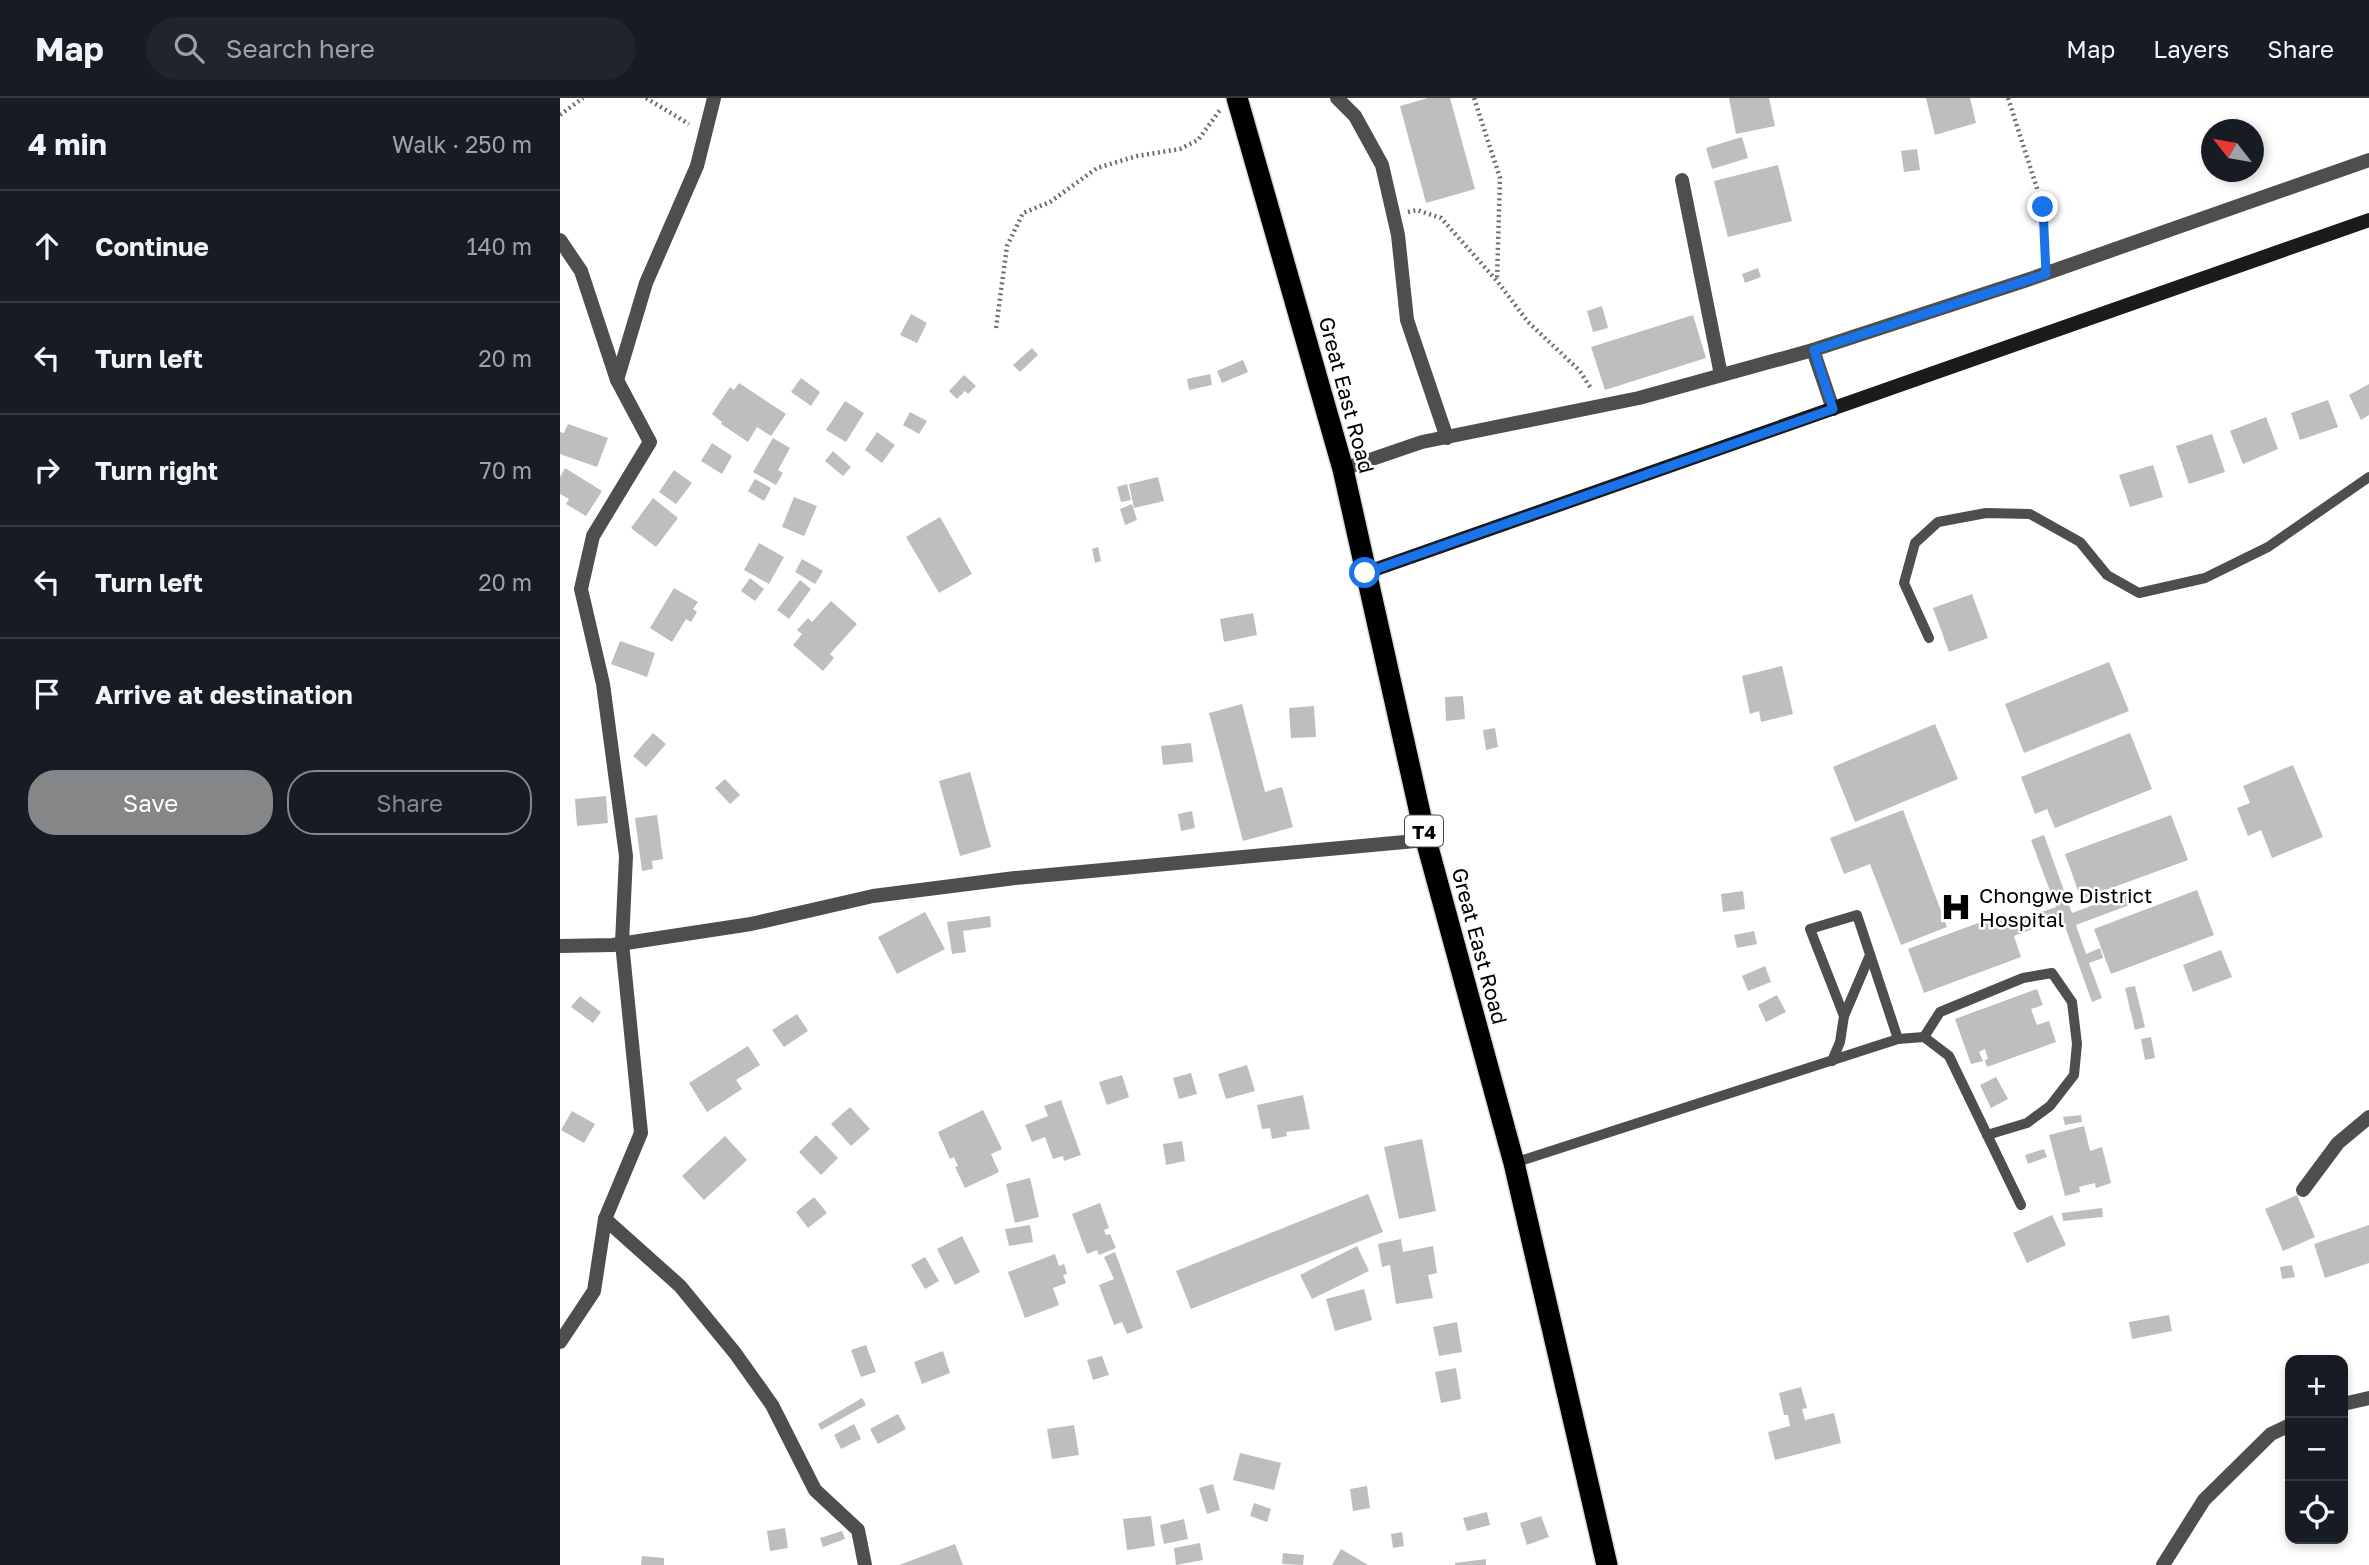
<!DOCTYPE html>
<meta charset="utf-8">
<style>
body{margin:0;font-family:"Golos Text",sans-serif;background:#20242c;color:#f1f3f6}
.controls{position:absolute;right:21px;bottom:21px;display:grid;overflow:hidden;border-radius:14px;box-shadow:0 4px 10px #0003}
.controls button{width:63px;height:63px;display:grid;place-items:center;padding:0;border:0;border-bottom:2px solid #363941;background:#171b24;color:#f1f3f6;font:35px sans-serif}
.compass{position:absolute;left:1641px;top:21px;width:63px;height:63px;border-radius:50%;background:#171b24;box-shadow:0 4px 10px #0003;rotate:301deg}
.stop{position:absolute;width:21px;height:21px;margin:-16px;border:5px solid #1a73e8;border-radius:50%;background:#fff}
.stop.end{background:#1a73e8;border-color:#fff;box-shadow:0 2px 7px #0008}
.list{margin:0;padding:0;list-style:none}
h2{display:flex;justify-content:space-between;align-items:center;height:91px;margin:0;padding:0 28px;font-size:30px}
h2 small{font-size:23px;font-weight:400;color:#9ea1a6}
.list li{display:grid;grid-template-columns:46px 1fr auto;gap:21px;align-items:center;box-sizing:border-box;height:112px;padding:0 28px;border-top:2px solid #363941}
.list b{display:block;font-size:26px;white-space:nowrap}
.list em{font-size:23px;font-style:normal;color:#9ea1a6}
.actions{display:flex;gap:14px;padding:21px 28px}
.actions a{flex:1;padding:16px 0;border:2px solid #858687;border-radius:28px;text-align:center;font-size:24px;color:#858687}
.actions .main{background:#858687;color:#fff}
.icon{flex:none;width:38px;height:38px;fill:none;stroke:currentColor;stroke-width:2;stroke-linecap:round;stroke-linejoin:round}
.map{position:relative;flex:none;width:1809px;height:1467px;overflow:hidden}
header{display:flex;align-items:center;gap:42px;box-sizing:border-box;height:98px;padding:0 35px;background:#171b24;border-bottom:2px solid #363941}
header strong{font-size:33px}
nav{display:flex;gap:38px;margin-inline-start:auto;font-size:24px}
.search{width:490px;height:63px;background:#20242c;display:flex;align-items:center;gap:18px;box-sizing:border-box;padding:0 24px;border-radius:38px;color:#9ea1a6;font-size:26px}
main{display:flex}
aside{flex:1;background:#171b24}
.map>svg:first-child{display:block}
.building{fill:#bebebe}
.lines{fill:none;stroke-linecap:round;stroke-linejoin:round}
.highway-casing{stroke:#dbdbdb;stroke-width:24}
.path{stroke:#707070;stroke-width:4.5;stroke-dasharray:2 3.5;stroke-linecap:butt}
.lane{stroke:#4e4e4e;stroke-width:10}
.street{stroke:#4e4e4e;stroke-width:14}
.secondary{stroke:#1b1b1b;stroke-width:14}
.highway{stroke:#000;stroke-width:21}
.route{stroke:#1a73e8;stroke-width:9}
.labels{text-anchor:middle;dominant-baseline:central;stroke-width:5;stroke-linejoin:round;paint-order:stroke}
.shield{fill:#fff;stroke:#4c4c4c;stroke-width:2}
.shield-label{font-size:19px;font-weight:bold;fill:#000}
.street-label{font-size:21px;fill:#000;stroke:#fff}
.poi-label{font-size:21px;fill:#000;stroke:#fff;text-anchor:start}
</style>
<header>
<strong>Map</strong>
<div class="search"><svg class="icon" aria-label="search" viewBox="0 0 24 24"><circle cx="10" cy="10" r="6"/><path d="M15 15l6 6"/></svg>Search here</div>
<nav><a>Map</a><a>Layers</a><a>Share</a></nav>
</header>
<main>
<aside>
<h2>4 min<small>Walk · 250 m</small></h2>
<ul class="list">
<li><svg class="icon" aria-label="ahead" viewBox="0 0 24 24"><path d="M12 20V5M6 11l6-6 6 6"/></svg><div><b>Continue</b></div><em>140 m</em></li>
<li><svg class="icon" aria-label="left" viewBox="0 0 24 24"><path d="M17 20v-9H6M10 6l-5 5 5 5"/></svg><div><b>Turn left</b></div><em>20 m</em></li>
<li><svg class="icon" aria-label="right" viewBox="0 0 24 24"><path d="M7 20v-9h11M14 6l5 5-5 5"/></svg><div><b>Turn right</b></div><em>70 m</em></li>
<li><svg class="icon" aria-label="left" viewBox="0 0 24 24"><path d="M17 20v-9H6M10 6l-5 5 5 5"/></svg><div><b>Turn left</b></div><em>20 m</em></li>
<li><svg class="icon" aria-label="arrive" viewBox="0 0 24 24"><path d="M6 21V4h12l-3 4 3 4H6"/></svg><div><b>Arrive at destination</b></div></li>
</ul>
<div class="actions"><a class="main">Save</a><a>Share</a></div>
</aside>
<div class="map">
<svg width="1809" height="1467" viewBox="0 0 1809 1467">
<rect width="100%" height="100%" fill="#fff"/>
<g class="building">
<path d="M868 0H890L915 91 866 105 840 8Z"/>
<path d="M1169 0H1209L1215 28 1176 36Z"/>
<path d="M1366 0H1410L1416 25 1375 37Z"/>
<path d="M1182 39 1188 60 1152 71 1146 50Z"/>
<path d="M1357 51 1360 72 1344 74 1341 53Z"/>
<path d="M1218 67 1232 123 1168 139 1154 83Z"/>
<path d="M1198 170 1201 179 1185 185 1182 176Z"/>
<path d="M1042 208 1048 230 1033 234 1027 213Z"/>
<path d="M351 216 367 225 357 245 340 237Z"/>
<path d="M1133 217 1146 260 1045 292 1031 249Z"/>
<path d="M472 250 478 257 460 274 453 267Z"/>
<path d="M683 262 688 274 662 285 657 273Z"/>
<path d="M650 276 652 287 629 292 627 281Z"/>
<path d="M404 277 416 288 408 296 405 293 397 301 389 293Z"/>
<path d="M241 280 260 294 251 308 231 294Z"/>
<path d="M179 285 226 316 211 338 197 329 188 344 161 326 162 324 152 316 170 289 174 292Z"/>
<path d="M1809 286V317L1801 322 1789 297Z"/>
<path d="M1768 302 1778 329 1740 342 1731 315Z"/>
<path d="M285 303 304 315 286 344 266 332Z"/>
<path d="M350 314 367 323 359 336 343 327Z"/>
<path d="M1706 319 1718 351 1683 366 1670 333Z"/>
<path d="M8 326 48 340 37 369 0 356V334L4 335Z"/>
<path d="M317 334 335 347 322 365 305 352Z"/>
<path d="M1652 336 1665 374 1629 386 1616 348Z"/>
<path d="M213 340 230 350 218 372 223 375 216 387 193 374Z"/>
<path d="M152 345 172 358 162 376 141 363Z"/>
<path d="M273 353 291 369 283 378 265 363Z"/>
<path d="M1593 367 1603 399 1570 409 1559 377Z"/>
<path d="M5 370 42 393 26 418 6 406 9 401 0 396V379Z"/>
<path d="M114 372 132 385 116 406 99 394Z"/>
<path d="M598 379 604 403 574 410 569 386Z"/>
<path d="M195 381 211 390 204 403 188 393Z"/>
<path d="M567 386 571 402 561 404 557 389Z"/>
<path d="M234 399 257 408 244 438 222 429Z"/>
<path d="M93 400 118 420 96 449 71 430Z"/>
<path d="M572 406 577 422 565 427 560 411Z"/>
<path d="M380 419 412 476 379 495 346 439Z"/>
<path d="M199 445 224 459 209 486 184 472Z"/>
<path d="M538 449 541 463 535 465 532 451Z"/>
<path d="M242 461 263 473 255 486 235 474Z"/>
<path d="M190 480 204 491 195 503 181 493Z"/>
<path d="M240 482 251 491 229 521 217 512Z"/>
<path d="M114 490 138 504 133 511 137 514 131 524 126 521 112 544 90 530Z"/>
<path d="M1412 496 1428 540 1389 554 1373 510Z"/>
<path d="M271 503 297 526 270 556 274 560 263 573 233 547 242 536 237 532 248 520 252 524Z"/>
<path d="M693 515 697 537 664 544 660 521Z"/>
<path d="M60 543 95 555 87 579 51 566Z"/>
<path d="M1549 564 1569 613 1464 655 1445 606Z"/>
<path d="M1222 568 1233 616 1201 624 1199 613 1190 616 1182 578Z"/>
<path d="M903 598 905 621 886 623 885 599Z"/>
<path d="M682 606 705 694 722 689 733 729 683 743 649 615Z"/>
<path d="M754 608 756 639 731 640 729 610Z"/>
<path d="M1375 626 1398 681 1295 724 1273 669Z"/>
<path d="M935 630 938 649 926 652 923 632Z"/>
<path d="M93 635 106 646 86 669 73 658Z"/>
<path d="M1570 635 1592 691 1495 730 1487 711 1475 716 1461 679Z"/>
<path d="M631 645 633 664 603 667 601 648Z"/>
<path d="M1733 667 1763 739 1712 760 1701 732 1688 738 1677 710 1690 705 1683 688Z"/>
<path d="M410 674 431 749 400 758 379 683Z"/>
<path d="M165 681 180 697 170 706 155 690Z"/>
<path d="M46 698 48 725 17 728 15 701Z"/>
<path d="M1343 712 1387 829 1341 847 1310 766 1284 776 1270 740Z"/>
<path d="M632 713 635 730 621 733 618 716Z"/>
<path d="M97 717 103 761 92 763 93 771 82 773 75 720Z"/>
<path d="M1611 717 1628 762 1521 801 1505 756Z"/>
<path d="M1484 737 1512 815 1568 794 1572 806 1516 827 1526 856 1540 850 1543 860 1529 865 1542 900 1532 904 1502 820 1454 838 1461 859 1364 895 1348 851 1445 815 1449 825 1496 809 1471 742Z"/>
<path d="M1637 792 1654 837 1551 876 1534 831Z"/>
<path d="M1183 793 1185 811 1163 814 1161 796Z"/>
<path d="M365 814 385 851 337 876 318 839Z"/>
<path d="M430 818 431 829 403 833 406 854 392 856 387 824Z"/>
<path d="M1194 833 1197 846 1177 850 1174 837Z"/>
<path d="M1661 852 1672 879 1633 894 1623 867Z"/>
<path d="M1205 868 1211 884 1188 893 1182 878Z"/>
<path d="M1575 888 1585 929 1575 932 1565 890Z"/>
<path d="M1477 891 1483 907 1471 911 1477 927 1489 923 1496 944 1427 969 1425 962 1428 961 1425 951 1419 954 1423 963 1411 966 1395 921Z"/>
<path d="M1217 897 1226 914 1206 924 1198 907Z"/>
<path d="M20 898 41 914 33 925 11 909Z"/>
<path d="M237 916 248 933 224 949 212 932Z"/>
<path d="M1591 939 1595 960 1585 962 1581 941Z"/>
<path d="M188 948 200 967 176 982 182 991 147 1014 129 985Z"/>
<path d="M687 967 695 993 666 1001 658 976Z"/>
<path d="M631 975 637 996 619 1001 613 980Z"/>
<path d="M562 977 569 999 547 1007 539 984Z"/>
<path d="M1436 979 1448 1001 1431 1010 1420 987Z"/>
<path d="M743 997 750 1031 726 1034 727 1038 712 1041 710 1030 702 1031 697 1007Z"/>
<path d="M501 1002 521 1057 504 1063 503 1058 493 1061 485 1039 472 1044 465 1027 488 1018 484 1008Z"/>
<path d="M290 1009 310 1031 291 1048 271 1026Z"/>
<path d="M423 1012 442 1051 431 1056 439 1074 405 1090 395 1069 398 1068 394 1059 390 1061 378 1034Z"/>
<path d="M12 1013 35 1026 24 1045 1 1032Z"/>
<path d="M1521 1017 1522 1024 1505 1027 1503 1019Z"/>
<path d="M1524 1028 1530 1053 1542 1049 1551 1085 1536 1090 1535 1085 1519 1089 1520 1094 1505 1098 1489 1037Z"/>
<path d="M256 1037 278 1060 261 1077 239 1054Z"/>
<path d="M165 1038 187 1062 144 1102 122 1078Z"/>
<path d="M862 1041 876 1113 839 1121 824 1049Z"/>
<path d="M622 1043 625 1063 606 1067 603 1046Z"/>
<path d="M1484 1051 1487 1059 1468 1066 1465 1057Z"/>
<path d="M470 1080 479 1119 455 1125 446 1086Z"/>
<path d="M808 1096 823 1134 631 1211 616 1173Z"/>
<path d="M1737 1097 1755 1139 1723 1153 1705 1111Z"/>
<path d="M254 1099 267 1115 248 1130 236 1114Z"/>
<path d="M540 1105 549 1130 544 1132 546 1137 550 1136 556 1150 539 1157 537 1152 527 1156 512 1116Z"/>
<path d="M1542 1110 1543 1119 1503 1123 1502 1115Z"/>
<path d="M1492 1117 1506 1147 1467 1165 1453 1135Z"/>
<path d="M470 1127 473 1144 449 1148 445 1131Z"/>
<path d="M1809 1127V1165L1765 1180 1754 1146Z"/>
<path d="M402 1138 420 1174 395 1187 377 1151Z"/>
<path d="M841 1141 843 1154 873 1148 877 1175 868 1177 873 1200 836 1206 830 1167 822 1169 818 1146Z"/>
<path d="M797 1148 809 1173 752 1201 740 1177Z"/>
<path d="M555 1154 583 1230 567 1236 562 1224 554 1227 539 1187 554 1181 544 1159Z"/>
<path d="M495 1156 499 1168 504 1166 507 1176 503 1177 506 1185 493 1190 499 1207 465 1220 448 1174Z"/>
<path d="M365 1159 379 1183 365 1191 351 1167Z"/>
<path d="M1732 1167 1735 1179 1722 1181 1720 1169Z"/>
<path d="M804 1191 812 1222 775 1233 766 1201Z"/>
<path d="M1609 1217 1612 1233 1572 1241 1569 1224Z"/>
<path d="M897 1224 902 1254 879 1258 873 1229Z"/>
<path d="M306 1247 316 1274 301 1279 291 1252Z"/>
<path d="M383 1253 390 1275 362 1286 354 1264Z"/>
<path d="M542 1258 549 1277 533 1282 527 1262Z"/>
<path d="M896 1270 901 1301 881 1305 875 1274Z"/>
<path d="M1241 1289 1247 1310 1242 1311 1245 1322 1274 1315 1281 1345 1215 1362 1208 1334 1230 1328 1228 1317H1224L1219 1295Z"/>
<path d="M302 1300 306 1307 261 1332 258 1326Z"/>
<path d="M338 1316 346 1331 318 1346 310 1331Z"/>
<path d="M294 1326 301 1341 281 1351 274 1337Z"/>
<path d="M514 1327 519 1357 492 1361 487 1331Z"/>
<path d="M680 1355 721 1365 714 1392 673 1382Z"/>
<path d="M653 1386 660 1412 647 1416 639 1390Z"/>
<path d="M807 1388 810 1410 793 1413 790 1391Z"/>
<path d="M694 1405 711 1411 707 1424 690 1418Z"/>
<path d="M927 1414 930 1427 907 1433 903 1420Z"/>
<path d="M591 1418 595 1448 567 1452 563 1421Z"/>
<path d="M981 1418 989 1439 967 1447 960 1425Z"/>
<path d="M624 1421 628 1441 604 1446 600 1427Z"/>
<path d="M225 1430 228 1450 210 1453 207 1433Z"/>
<path d="M282 1433 285 1441 263 1449 260 1440Z"/>
<path d="M842 1434 844 1448 833 1450 831 1436Z"/>
<path d="M640 1445 643 1462 616 1467 614 1450Z"/>
<path d="M395 1446 403 1467H339Z"/>
<path d="M781 1451 808 1467H772Z"/>
<path d="M723 1455 744 1457 743 1467 722 1466Z"/>
<path d="M82 1458 104 1460V1467H81Z"/>
<path d="M926 1461V1467H895V1465Z"/>
</g>
<g class="lines">
<g class="highway-casing">
<path id="highway" d="M677 0 783 371 866 742 954 1065 1047 1467"/>
</g>
<g class="path">
<path d="M86 0 129 26"/>
<path d="M914 0 940 80 937 182"/>
<path d="M1448 0 1483 109 1485 158"/>
<path d="M0 17 23 0"/>
<path d="M848 114 857 112 881 120 937 183 968 224 1019 272 1032 292"/>
<path d="M436 230 447 148 463 115 490 104 537 70 577 58 620 51 638 42 660 12"/>
</g>
<g class="lane">
<path d="M1369 540 1344 485 1355 445 1378 424 1426 415 1470 416 1520 444 1547 477 1579 495 1645 480 1708 449 1809 379"/>
<path d="M1284 918 1310 857"/>
<path d="M1364 939 1380 914 1463 880 1492 875 1512 904 1517 946 1514 977 1490 1008 1467 1025 1427 1037"/>
<path d="M1272 963 1280 944 1284 918 1250 831 1297 817 1338 941"/>
<path d="M954 1065 1338 941 1364 939 1389 958 1461 1107"/>
</g>
<g class="street">
<path d="M777 0 795 18 822 67 838 137 847 222 887 340"/>
<path d="M1122 82 1161 277"/>
<path d="M0 142 21 173 57 282 90 344 33 438 21 491 43 586 66 758 62 845 81 1035 45 1121 34 1193 0 1244"/>
<path d="M1253 252 1273 311"/>
<path d="M57 282 86 185 137 68 154 0"/>
<path d="M783 371 862 344 1079 300 1253 252 1467 182 1809 62"/>
<path d="M0 848 53 847 191 826 313 798 455 780 866 742"/>
<path d="M1743 1092 1778 1045 1809 1019"/>
<path d="M45 1121 120 1188 175 1255 212 1307 255 1392 298 1432 305 1467"/>
<path d="M1783 1306 1809 1300"/>
<path d="M1603 1467 1644 1402 1711 1336 1730 1327"/>
</g>
<path class="secondary" d="M805 475 1809 122"/>
<use href="#highway" class="highway"/>
</g>
<g class="lines">
<path class="route" d="M805 475 1273 311 1254 252 1486 176 1483 109"/>
</g>
<defs>
<g id="hospital-bare" transform="scale(2.415)"><path d="M-5-5h3v3.5h4V-5h3V5h-3V1.5h-4V5h-3Z" fill="#000" stroke="#fff" stroke-width="2.5" paint-order="stroke"/></g>
</defs>
<g fill-rule="evenodd">
<use href="#hospital-bare" x="1396" y="809"/>
</g>
<g class="labels">
<rect class="shield" x="845" y="717.5" width="38" height="31" rx="5"/>
<g class="shield-label">
<text x="864" y="733">T4</text>
</g>
<g class="street-label">
<text transform="translate(787 297) rotate(75)">Great East Road</text>
<text transform="translate(920 848) rotate(75)">Great East Road</text>
</g>
<g class="poi-label">
<text x="1419" y="797">Chongwe District<tspan x="1419" dy="24">Hospital</tspan></text>
</g>
</g>
</svg>
<div class="controls">
<button>+</button>
<button>−</button>
<button><svg class="icon" aria-label="locate" viewBox="0 0 24 24"><circle cx="12" cy="12" r="6"/><path d="M12 2v4M12 18v4M2 12h4M18 12h4"/></svg></button>
</div>
<svg class="compass" viewBox="-18 -18 36 36"><path d="M0-13l5 13h-10z" fill="#e53935"/><path d="M0 13l5-13h-10z" fill="#9ea1a6"/></svg>
<div class="stop" style="left:805px;top:475px"></div>
<div class="stop end" style="left:1483px;top:109px"></div>
</div>
</main>
